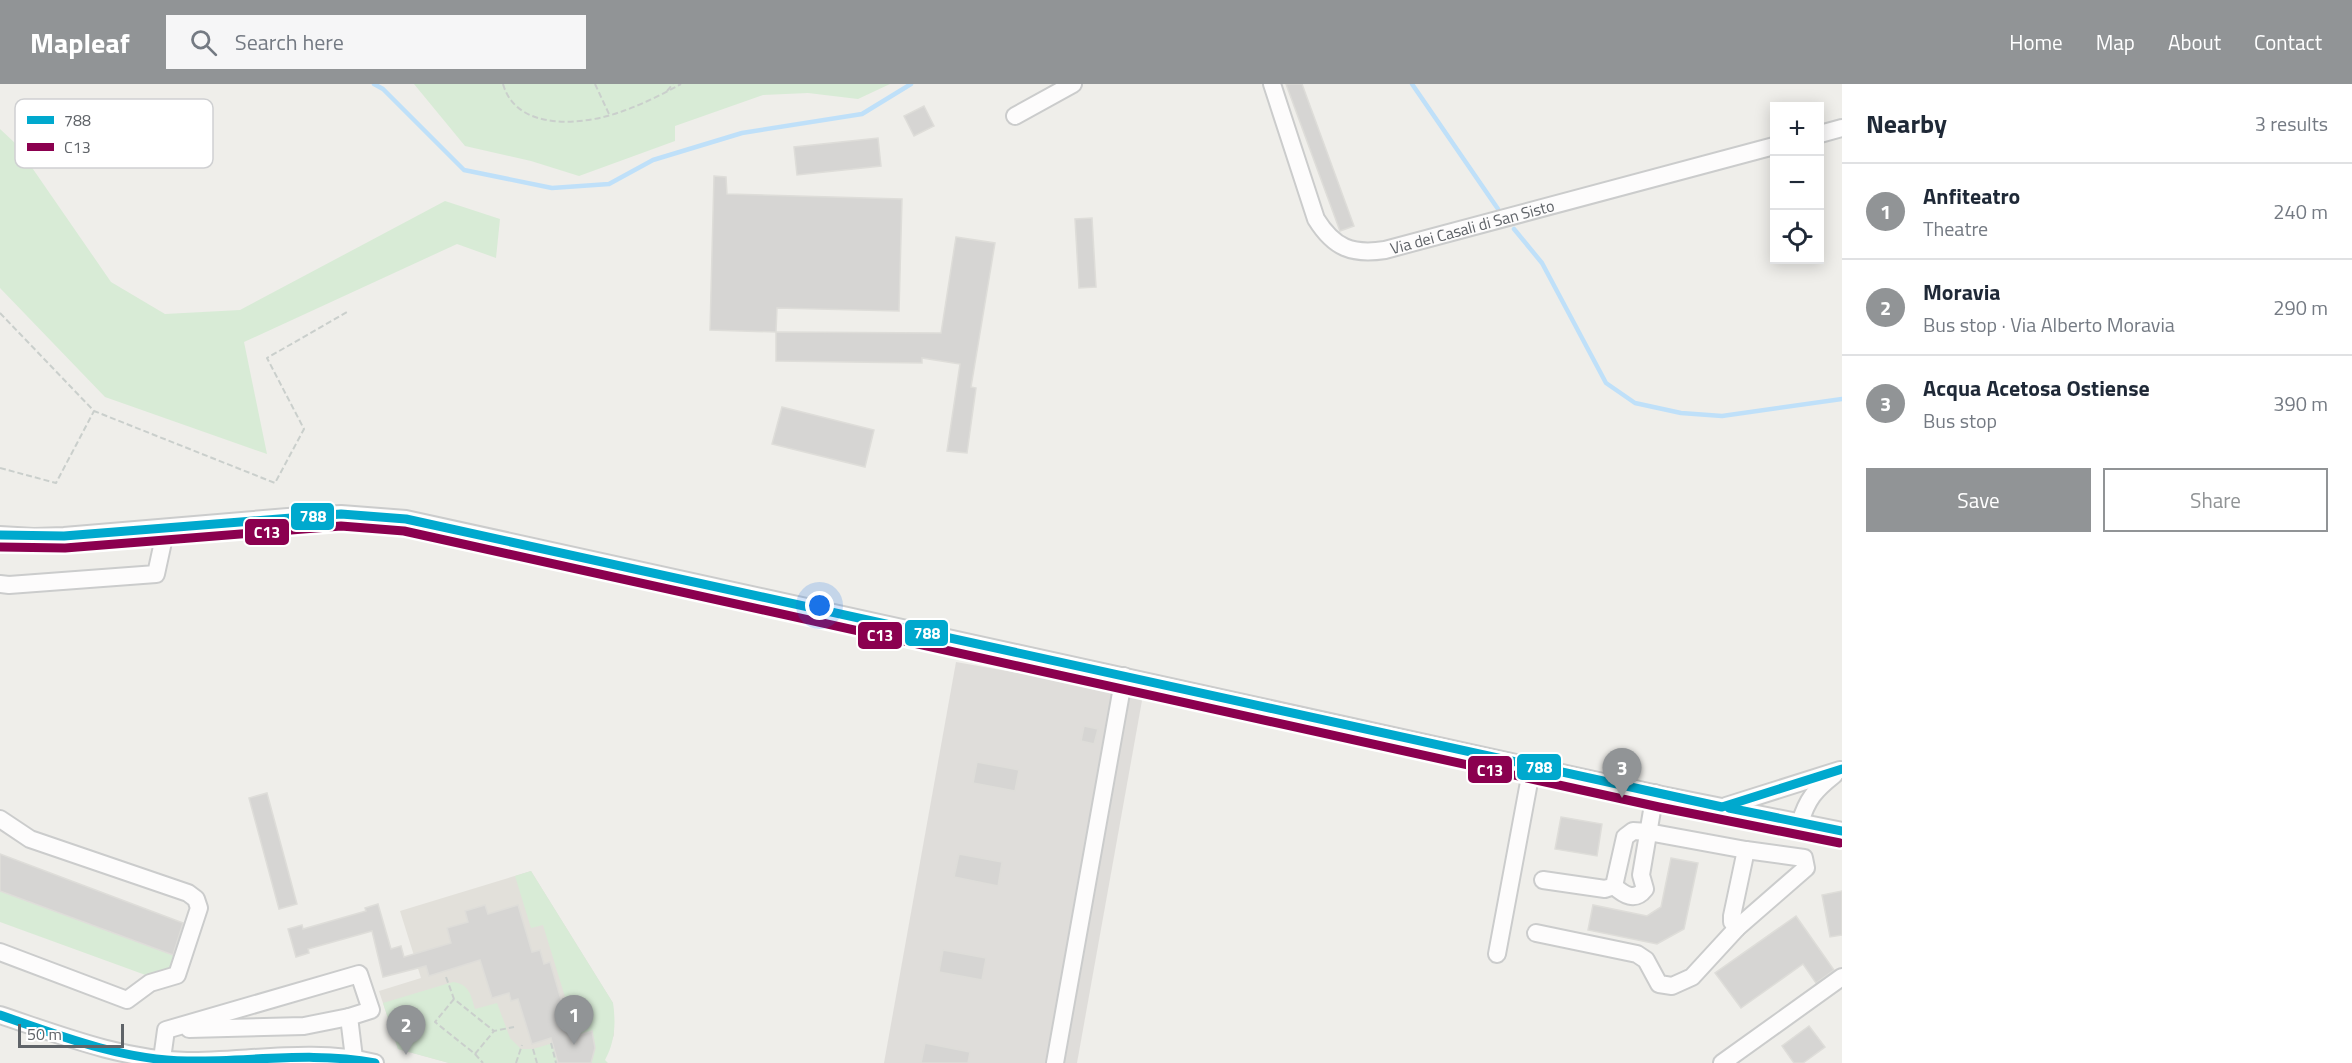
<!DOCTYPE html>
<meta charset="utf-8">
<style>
body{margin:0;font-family:"Titillium Web",sans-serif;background:#f6f6f7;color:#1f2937}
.controls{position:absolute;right:18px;top:18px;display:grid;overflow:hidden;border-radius:0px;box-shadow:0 3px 15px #0003}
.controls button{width:54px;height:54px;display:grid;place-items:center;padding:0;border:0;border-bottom:2px solid #e0e1e3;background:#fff;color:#1f2937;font:30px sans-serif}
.scale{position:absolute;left:18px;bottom:15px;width:106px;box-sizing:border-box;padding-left:6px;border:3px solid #5f6368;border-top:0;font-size:16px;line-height:21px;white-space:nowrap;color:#5f6368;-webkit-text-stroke:4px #fff;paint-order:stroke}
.you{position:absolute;left:820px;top:522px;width:21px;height:21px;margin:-15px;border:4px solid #fff;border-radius:50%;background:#1a73e8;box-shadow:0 0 0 9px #1a73e833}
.badge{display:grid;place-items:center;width:39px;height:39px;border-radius:50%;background:#919496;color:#fff;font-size:20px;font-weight:700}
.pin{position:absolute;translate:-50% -50px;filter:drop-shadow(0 2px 3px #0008)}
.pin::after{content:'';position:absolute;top:32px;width:21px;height:18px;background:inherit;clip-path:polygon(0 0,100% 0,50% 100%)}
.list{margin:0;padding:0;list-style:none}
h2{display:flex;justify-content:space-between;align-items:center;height:78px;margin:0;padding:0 24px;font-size:26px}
h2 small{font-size:20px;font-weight:400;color:#747a83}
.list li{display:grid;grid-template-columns:39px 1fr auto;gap:18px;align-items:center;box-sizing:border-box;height:96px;padding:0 24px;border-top:2px solid #e0e1e3}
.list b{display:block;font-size:22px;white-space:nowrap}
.list p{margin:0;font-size:20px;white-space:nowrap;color:#747a83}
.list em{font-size:20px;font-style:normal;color:#747a83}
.actions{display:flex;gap:12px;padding:18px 24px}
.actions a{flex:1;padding:14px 0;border:2px solid #919496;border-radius:0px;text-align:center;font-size:21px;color:#919496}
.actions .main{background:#919496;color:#fff}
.icon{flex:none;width:33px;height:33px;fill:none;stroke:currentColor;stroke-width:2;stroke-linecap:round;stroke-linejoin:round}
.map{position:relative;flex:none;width:1842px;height:979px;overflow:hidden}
header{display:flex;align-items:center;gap:36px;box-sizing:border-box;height:84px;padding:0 30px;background:#919496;color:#fff}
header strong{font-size:28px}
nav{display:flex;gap:33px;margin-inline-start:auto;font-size:21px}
.search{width:420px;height:54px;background:#f6f6f7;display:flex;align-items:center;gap:15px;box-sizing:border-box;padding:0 21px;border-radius:0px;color:#747a83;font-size:22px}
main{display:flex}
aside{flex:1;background:#fff}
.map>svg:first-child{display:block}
.industrial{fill:#dfddda}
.education{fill:#e2e0da}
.green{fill:#d8ebd6}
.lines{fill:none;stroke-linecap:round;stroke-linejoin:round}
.stream{stroke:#bfe0f9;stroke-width:4.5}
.building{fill:#d6d5d3;stroke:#deddd9;stroke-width:1.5}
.minor-casing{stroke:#cbcccc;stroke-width:20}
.path{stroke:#cacfcc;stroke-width:2;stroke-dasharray:6 3;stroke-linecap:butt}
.minor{stroke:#fdfcfc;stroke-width:16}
.bus-1-casing{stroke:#fff;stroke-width:14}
.bus-2-casing{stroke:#fff;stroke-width:14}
.bus-1{stroke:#00a9ce;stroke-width:9}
.bus-2{stroke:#8b004f;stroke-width:9}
.labels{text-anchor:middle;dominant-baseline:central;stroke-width:5;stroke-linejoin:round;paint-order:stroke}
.street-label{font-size:16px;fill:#5f6368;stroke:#fff}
.key{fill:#fff;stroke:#cfd0d2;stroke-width:1.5}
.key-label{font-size:16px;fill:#5f6368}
.line-badge{stroke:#fff;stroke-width:2}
.badge-label{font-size:16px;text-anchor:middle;font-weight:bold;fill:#fff}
</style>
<header>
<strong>Mapleaf</strong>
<div class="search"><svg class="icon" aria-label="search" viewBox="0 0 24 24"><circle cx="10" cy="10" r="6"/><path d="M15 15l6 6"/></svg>Search here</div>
<nav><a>Home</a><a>Map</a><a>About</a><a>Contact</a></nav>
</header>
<main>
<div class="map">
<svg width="1842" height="979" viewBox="0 0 1842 979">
<rect width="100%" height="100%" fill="#efeeea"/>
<path class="industrial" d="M956 578 1143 611 1077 979H884Z"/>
<path class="education" d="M531 787 613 919 614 951 603 979H449L398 965 379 907 421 894 400 827Z"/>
<g class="green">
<path d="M414 0H890L858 15 808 9 763 11 675 42V57L579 92 531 77 465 62Z"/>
<path d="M0 45 15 59 111 198 165 230 240 226 445 117 500 135 496 174 457 160 244 258 267 370 105 313 0 204Z"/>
<path d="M531 787 613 919C616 939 615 958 605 976L608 979H449L398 965 383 919 453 898C469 900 471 911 475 925L497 919 510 954 521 965H533L577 952 543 841 531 844 515 792Z"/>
<path d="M0 807 176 872 170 888 151 893 0 838Z"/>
</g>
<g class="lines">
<g class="stream">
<path d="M374 0 383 5 464 86 552 104 609 100 653 76 742 49 862 30 911 0"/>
<path d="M1412 0 1498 125"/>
<path d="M1514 145 1542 179 1606 299 1635 319 1681 329 1722 332 1842 315"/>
</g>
</g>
<g class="building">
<path d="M1286 0H1302L1354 142 1340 147Z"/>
<path d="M924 22 934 42 914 52 904 32Z"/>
<path d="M878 54 881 82 797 91 794 63Z"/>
<path d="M714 92 726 93 727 110 902 115 899 227 777 224 776 248 710 246Z"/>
<path d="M1092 134 1096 203 1079 204 1075 135Z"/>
<path d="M956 153 995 159 971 303 976 304 967 369 947 367 960 280 922 274V279L776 277V248L941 249Z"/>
<path d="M782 323 874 346 865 383 772 360Z"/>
<path d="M1084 642 1098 645 1094 660 1081 657Z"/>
<path d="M977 678 1019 686 1015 707 973 699Z"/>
<path d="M267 709 297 820 279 825 249 714Z"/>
<path d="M1561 733 1602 740 1597 772 1555 765Z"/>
<path d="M0 770 183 839 173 871 0 807Z"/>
<path d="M959 770 1002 778 998 802 954 793Z"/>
<path d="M1671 774 1698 779 1684 845 1657 860 1588 846 1593 821 1647 832 1661 823Z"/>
<path d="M1842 807V851L1830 853 1822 811Z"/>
<path d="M378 820 391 865 401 862 404 873 451 859 447 844 468 838 465 827 485 821 488 830 518 821 532 868 540 866 544 880 550 878 572 953 592 947 595 964 591 979H558L551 954 532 960 518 915 511 917 509 909 492 914 480 876 429 892 426 882 383 893 372 847 308 865 309 869 296 873 288 845 302 841 303 845 366 827 365 824Z"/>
<path d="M1796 832 1834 886 1816 899 1803 880 1741 924 1715 889Z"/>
<path d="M943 866 986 874 982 896 939 888Z"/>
<path d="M1809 942 1825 963 1803 979H1794L1782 962Z"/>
<path d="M925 959 970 968 968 979H921Z"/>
</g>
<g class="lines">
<g class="minor-casing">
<g id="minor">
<path id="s1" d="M1272 0 1316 135C1334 164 1352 171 1385 166L1774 62"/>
<path d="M1015 32 1073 0"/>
<path d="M1820 50 1842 44"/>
<path d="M0 451 34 453 64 452 300 432 341 430 406 435 1662 711 1842 747"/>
<path d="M0 500 9 501 156 490 166 444"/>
<path d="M1726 722 1840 686"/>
<path d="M0 735 30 755 188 809 196 815 199 824 177 891 150 899 127 916 0 868"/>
<path d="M1800 739C1807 715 1815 706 1834 691"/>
<path d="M1614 802C1624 811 1635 818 1645 805L1641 791 1655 709"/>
<path d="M1737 844 1732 838V832L1746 766"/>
<path d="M1536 849 1637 870 1646 876 1659 900 1672 902 1692 893 1737 844 1806 784 1804 774 1746 766 1648 748 1633 747 1625 753 1614 802 1605 805 1543 796"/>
<path d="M1497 870 1532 682"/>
<path d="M0 931C60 951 123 976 187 977 249 977 315 964 375 979"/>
<path d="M189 945 304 942 349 933"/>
<path d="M162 975 166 946 359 890 371 926 349 933 354 974"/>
<path d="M1055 979 1124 592"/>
<path d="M1722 979 1842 893"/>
</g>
</g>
<g class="path">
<path d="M503 0C517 49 586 41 623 27 643 20 663 10 681 0"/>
<path d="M595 0 609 30"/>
<path d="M667 7 673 0"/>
<path d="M0 229 94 327 275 399 304 345 267 274 347 228"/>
<path d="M0 384 56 399 94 327"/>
<path d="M446 893 454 915 494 947"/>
<path d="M454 915 435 938 475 970 494 947 514 943"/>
<path d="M551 959 556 979"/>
<path d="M533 965 537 979"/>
<path d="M475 970 483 979"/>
<path d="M516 979 522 961"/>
</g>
<use href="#minor" class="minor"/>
<g class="bus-1-casing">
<g id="bus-1">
<path d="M0 451 64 452 341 430 406 435 1722 723 1842 685"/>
<path d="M1729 724 1842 747"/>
<path d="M0 931C60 952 122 976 187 977 251 978 312 967 375 979"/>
</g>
</g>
<g class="bus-2-casing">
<path id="bus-2" d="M0 463 65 464 341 442 404 447 1659 723 1840 759"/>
</g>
<use href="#bus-1" class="bus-1"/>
<use href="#bus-2" class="bus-2"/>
</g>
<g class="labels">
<g class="street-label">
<text stroke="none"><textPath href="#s1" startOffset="314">Via dei Casali di San Sisto</textPath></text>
</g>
</g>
<rect x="15" y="15" width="198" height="69" rx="9" class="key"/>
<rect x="27" y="32" width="27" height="8" fill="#00a9ce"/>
<rect x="27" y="59" width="27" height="8" fill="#8b004f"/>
<g class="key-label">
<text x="64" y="42">788</text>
<text x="64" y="69">C13</text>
</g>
<g class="line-badge">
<rect x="290" y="418" width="45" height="29" rx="6" fill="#00a9ce"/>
<rect x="244" y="434" width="46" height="28" rx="6" fill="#8b004f"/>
<rect x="904" y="535" width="45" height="28" rx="6" fill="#00a9ce"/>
<rect x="857" y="537" width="46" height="29" rx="6" fill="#8b004f"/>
<rect x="1516" y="669" width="46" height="28" rx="6" fill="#00a9ce"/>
<rect x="1467" y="671" width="46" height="29" rx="6" fill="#8b004f"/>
</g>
<g class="badge-label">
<text x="313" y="438">788</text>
<text x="267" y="454">C13</text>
<text x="927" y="555">788</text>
<text x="880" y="557">C13</text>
<text x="1539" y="689">788</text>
<text x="1490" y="692">C13</text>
</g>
</svg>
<div class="controls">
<button>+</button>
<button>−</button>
<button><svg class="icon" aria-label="locate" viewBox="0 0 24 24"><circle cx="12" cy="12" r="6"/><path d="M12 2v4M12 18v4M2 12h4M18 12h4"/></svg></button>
</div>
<div class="scale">50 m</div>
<div class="you"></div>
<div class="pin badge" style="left:574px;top:961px">1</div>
<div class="pin badge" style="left:406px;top:971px">2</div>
<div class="pin badge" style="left:1622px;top:714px">3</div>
</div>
<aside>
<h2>Nearby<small>3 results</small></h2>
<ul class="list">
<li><span class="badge">1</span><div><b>Anfiteatro</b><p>Theatre</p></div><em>240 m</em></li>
<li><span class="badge">2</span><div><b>Moravia</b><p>Bus stop · Via Alberto Moravia</p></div><em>290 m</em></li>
<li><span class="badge">3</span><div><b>Acqua Acetosa Ostiense</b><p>Bus stop</p></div><em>390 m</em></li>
</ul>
<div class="actions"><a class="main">Save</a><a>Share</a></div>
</aside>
</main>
